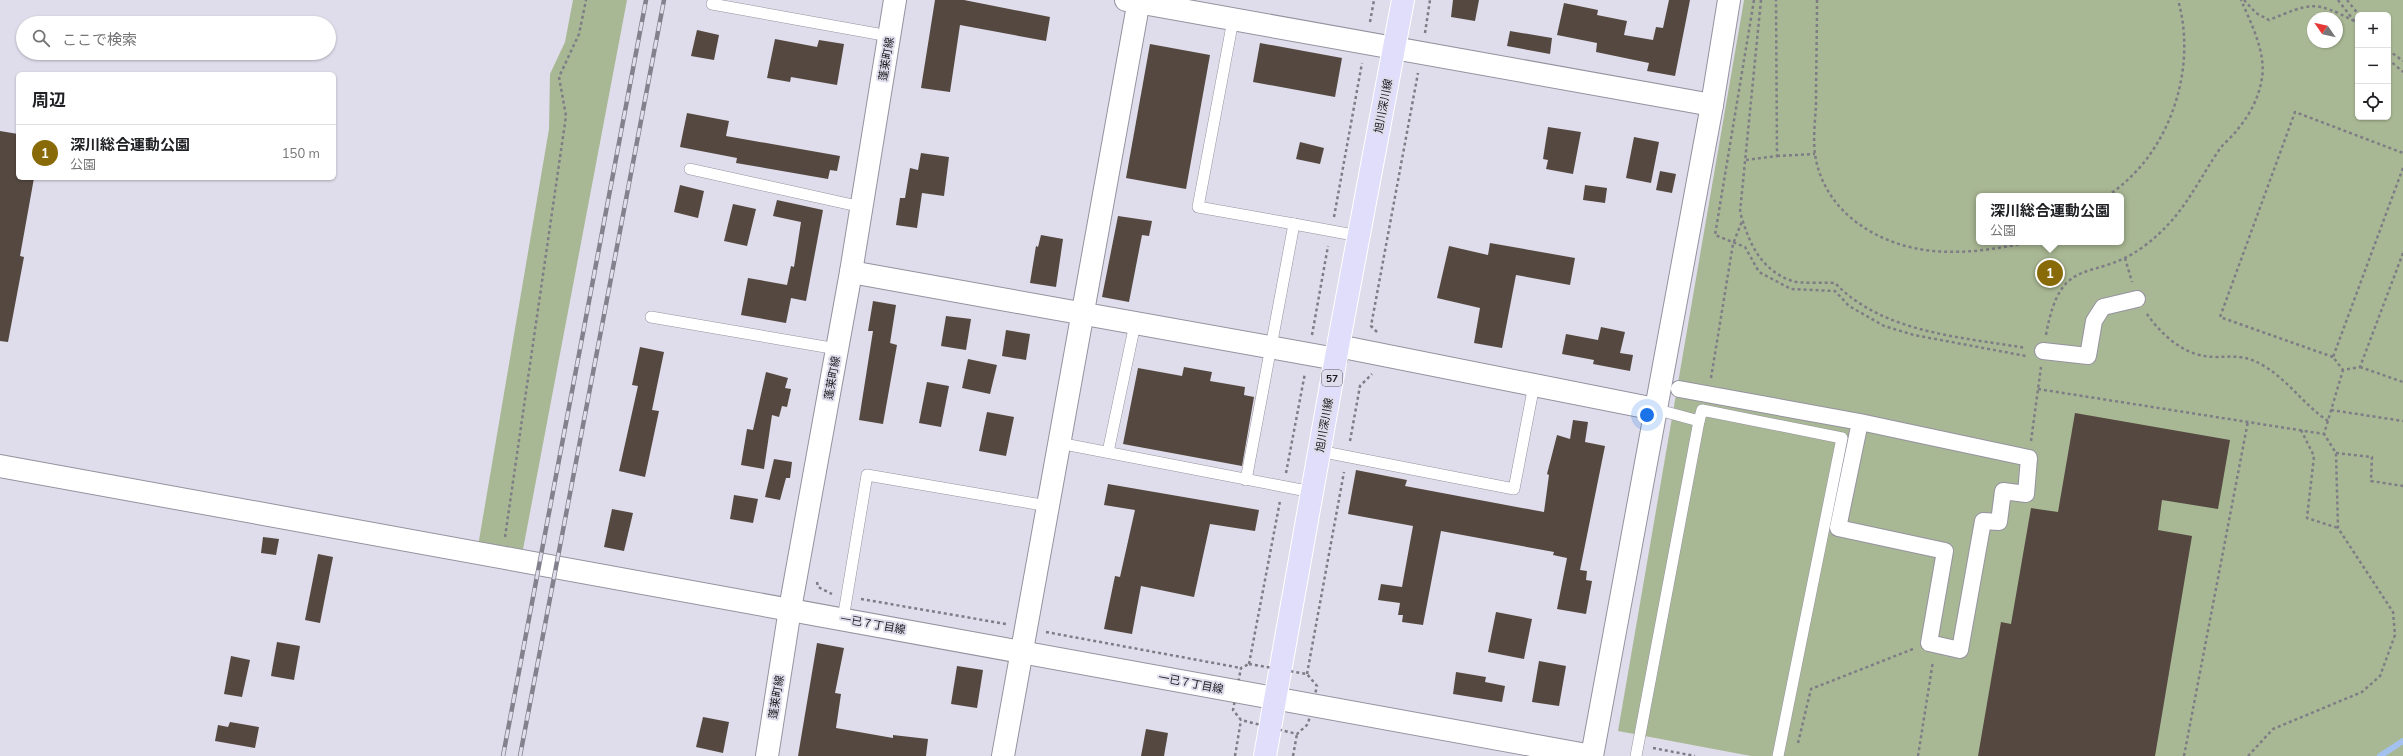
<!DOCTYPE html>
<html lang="ja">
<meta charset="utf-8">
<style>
body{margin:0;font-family:Mulish,"Noto Sans JP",sans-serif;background:#f6f6f6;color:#202124}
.controls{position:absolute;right:12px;top:12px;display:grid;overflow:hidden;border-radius:6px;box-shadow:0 1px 3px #0004}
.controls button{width:36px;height:36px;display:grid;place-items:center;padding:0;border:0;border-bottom:1px solid #e0e0e0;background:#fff;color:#202124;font:20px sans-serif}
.compass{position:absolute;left:2307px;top:12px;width:36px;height:36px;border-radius:50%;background:#fff;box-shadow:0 1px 3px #0004;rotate:304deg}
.you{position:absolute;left:1647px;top:415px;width:14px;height:14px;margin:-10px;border:3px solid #fff;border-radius:50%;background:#1a73e8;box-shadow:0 0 0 6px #1a73e833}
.badge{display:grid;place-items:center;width:26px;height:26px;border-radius:50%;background:#886a08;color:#fff;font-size:13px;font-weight:700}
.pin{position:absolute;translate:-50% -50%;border:2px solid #fff;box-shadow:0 1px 4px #0006}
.popup{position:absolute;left:1976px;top:193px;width:148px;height:52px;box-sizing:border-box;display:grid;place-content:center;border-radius:6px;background:#fff;filter:drop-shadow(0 1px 3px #0005);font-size:13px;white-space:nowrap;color:#757577}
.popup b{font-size:15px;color:#202124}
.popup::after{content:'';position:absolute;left:50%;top:100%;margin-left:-8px;border:8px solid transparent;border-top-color:#fff}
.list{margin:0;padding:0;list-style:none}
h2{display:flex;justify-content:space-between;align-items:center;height:52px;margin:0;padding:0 16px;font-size:17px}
h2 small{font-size:13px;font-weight:400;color:#757577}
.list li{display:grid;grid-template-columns:26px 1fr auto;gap:12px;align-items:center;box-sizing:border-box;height:56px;padding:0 16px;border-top:1px solid #e0e0e0}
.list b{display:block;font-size:15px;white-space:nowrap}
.list p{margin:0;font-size:13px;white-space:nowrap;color:#757577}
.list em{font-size:13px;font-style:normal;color:#757577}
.icon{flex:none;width:22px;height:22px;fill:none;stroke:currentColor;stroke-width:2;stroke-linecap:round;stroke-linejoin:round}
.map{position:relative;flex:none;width:2403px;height:756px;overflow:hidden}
.search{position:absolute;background:#fff;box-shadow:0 1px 3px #0004;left:16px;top:16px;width:320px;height:44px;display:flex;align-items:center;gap:10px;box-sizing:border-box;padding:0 14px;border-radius:22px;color:#757577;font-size:15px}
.panel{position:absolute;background:#fff;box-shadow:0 1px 3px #0004;left:16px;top:72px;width:320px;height:108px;border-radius:6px}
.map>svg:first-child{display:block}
.green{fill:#a9b894;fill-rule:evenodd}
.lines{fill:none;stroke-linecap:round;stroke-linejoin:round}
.stream{stroke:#a3c1ef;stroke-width:6}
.building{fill:#544841}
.service-casing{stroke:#94929f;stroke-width:12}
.pedestrian-casing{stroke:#94929f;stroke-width:18}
.minor-casing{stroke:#94929f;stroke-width:24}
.tertiary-casing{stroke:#94929f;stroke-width:24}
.primary-casing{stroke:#fff;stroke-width:24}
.path{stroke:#7e7d86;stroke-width:2.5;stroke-dasharray:3 3;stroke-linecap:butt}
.service{stroke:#fff;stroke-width:11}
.pedestrian{stroke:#fff;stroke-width:16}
.minor{stroke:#fff;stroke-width:22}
.tertiary{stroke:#fff;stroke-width:22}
.primary{stroke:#e0defb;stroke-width:22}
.rail-casing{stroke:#83818b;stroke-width:4.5}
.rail{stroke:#dfddeb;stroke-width:3;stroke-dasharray:9;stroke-linecap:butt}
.labels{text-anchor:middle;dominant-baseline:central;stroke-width:4;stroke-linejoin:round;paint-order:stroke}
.shield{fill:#dfddeb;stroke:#56545c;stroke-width:1}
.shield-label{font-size:10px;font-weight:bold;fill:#1b1a1f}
.street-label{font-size:11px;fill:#1b1a1f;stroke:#dfddeb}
</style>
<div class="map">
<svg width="2403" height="756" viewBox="0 0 2403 756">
<rect width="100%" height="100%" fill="#dfddeb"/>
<g class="green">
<path d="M573 0H627L521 560 477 552 549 129 550 74 565 42Z"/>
<path d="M1744 0H2403V756H1751L1618 731ZM2358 15H2388V117H2358ZM2313 18H2337V42H2313ZM1979 196H2121V242H1979Z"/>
</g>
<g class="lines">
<path class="stream" d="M2380 756 2403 741"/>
</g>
<g class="building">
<path d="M935 0H964L1050 17 1046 41 960 25 950 92 921 88Z"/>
<path d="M1453 0H1479L1475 21 1451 17Z"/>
<path d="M1669 0H1690L1675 76 1647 71 1649 63 1596 52 1597 43 1557 35 1564 3 1598 10 1597 15 1627 21 1624 35 1653 40 1656 27 1663 28Z"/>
<path d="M697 30 719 35 714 60 691 56Z"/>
<path d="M1510 31 1552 38 1550 54 1507 46Z"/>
<path d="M775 39 817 47 819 40 844 44 837 85 791 77 790 82 767 78Z"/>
<path d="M1260 43 1342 58 1335 97 1253 82Z"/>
<path d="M1150 44 1210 55 1186 189 1126 178Z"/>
<path d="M687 113 729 121 726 136 840 156 837 171 830 170 828 179 736 163 737 158 680 147Z"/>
<path d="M1548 127 1581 132 1573 174 1546 169 1548 160 1543 159Z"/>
<path d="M0 131 18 134V178H34L20 256 24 257 8 342 0 341Z"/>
<path d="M1634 137 1659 142 1651 183 1626 178Z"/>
<path d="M1300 142 1324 148 1320 164 1296 159Z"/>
<path d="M921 153 949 157 944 196 922 193 917 228 896 225 900 198H905L910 168 918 170Z"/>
<path d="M1660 171 1676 174 1672 193 1656 190Z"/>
<path d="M680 185 704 191 698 218 674 212Z"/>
<path d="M1585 185 1607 188 1605 203 1583 200Z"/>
<path d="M777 200 823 210 806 301 791 298 786 323 741 315 748 278 787 285 791 266 794 267 801 222 773 216Z"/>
<path d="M733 204 756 209 747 246 724 241Z"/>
<path d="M1118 216 1152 221 1149 236 1142 235 1129 302 1102 297Z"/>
<path d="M1041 235 1063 239 1056 287 1030 283 1036 246 1038 247Z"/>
<path d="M1490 243 1575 258 1570 285 1516 275 1502 348 1474 343 1480 308 1437 298 1449 246 1488 255Z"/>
<path d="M873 301 896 305 890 343 897 345 883 424 859 420 873 331H868Z"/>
<path d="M946 316 971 319 966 350 941 346Z"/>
<path d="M1601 327 1625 332 1620 353 1633 355 1630 371 1593 364 1594 360 1562 354 1566 334 1598 340Z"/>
<path d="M1006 330 1030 334 1026 360 1002 356Z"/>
<path d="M640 347 664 352 652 410 659 411 645 477 619 471 638 386 632 385Z"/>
<path d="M968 359 997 365 990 394 962 388Z"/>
<path d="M1184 367 1212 372 1210 381 1245 387 1244 395 1254 397 1242 466 1123 444 1138 368 1182 376Z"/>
<path d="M766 372 788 378 785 388 791 389 787 407 782 406 779 417 772 415 764 469 741 465 747 429 753 430Z"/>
<path d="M927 382 949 386 941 427 919 423Z"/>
<path d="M987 412 1014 417 1006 456 979 451Z"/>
<path d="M2075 413 2230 440 2218 509 2162 500 2158 530 2192 536 2155 756H1978L2001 622 2011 624 2031 508 2058 512Z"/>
<path d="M1573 420 1588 422 1585 442 1605 446 1580 570 1587 571 1586 580 1592 581 1586 614 1557 609 1567 558 1553 555 1554 552 1441 531 1423 625 1402 622 1403 615H1398L1400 603 1378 600 1381 584 1402 587 1413 526 1348 514 1356 470 1407 480 1405 486 1544 512 1549 475 1547 474 1557 435 1570 439Z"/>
<path d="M774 459 792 462 790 478H786L780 500 765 497Z"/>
<path d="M1108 484 1259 510 1255 531 1210 524 1194 597 1141 586 1132 634 1104 629 1115 576 1120 577 1135 510 1104 505Z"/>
<path d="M734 495 758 499 753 523 730 519Z"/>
<path d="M612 509 633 513 624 551 604 547Z"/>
<path d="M263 537 279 539 276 555 261 553Z"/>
<path d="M318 554 333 557 320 623 305 620Z"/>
<path d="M1496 612 1532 619 1524 659 1488 652Z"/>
<path d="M277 642 300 646 294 680 271 676Z"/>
<path d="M817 643 844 648 835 693 841 694 836 728 893 738V735L928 739 926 756H798Z"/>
<path d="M231 656 250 660 242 697 224 694Z"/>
<path d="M1539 661 1566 666 1559 706 1532 702Z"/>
<path d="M957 666 983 670 977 708 951 704Z"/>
<path d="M1456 672 1486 677 1485 682 1505 686 1502 702 1453 694Z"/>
<path d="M703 717 729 722 723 753 696 747Z"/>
<path d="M230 722 259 727 255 748 215 741 218 725 228 727Z"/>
<path d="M1146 729 1168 733 1164 756H1141Z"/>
</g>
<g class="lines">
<g class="service-casing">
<g id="service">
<path d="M712 4 889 36"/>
<path d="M1233 20 1198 207 1294 224"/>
<path d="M690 169 862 207"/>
<path d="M651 317 837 349"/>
<path d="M1655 409 1699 421 1702 410 1842 438 1778 756"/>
<path d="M1059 443 1312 492"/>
<path d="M1319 451 1514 489 1534 385"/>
<path d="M1108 452 1135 324"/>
<path d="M1246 480 1294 224 1359 236"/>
<path d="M843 619 867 475 1048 506"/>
<path d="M1636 756 1699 421"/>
</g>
</g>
<g class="pedestrian-casing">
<g id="pedestrian">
<path d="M2043 351 2088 356 2094 321 2103 307 2137 299"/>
<path d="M1679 389 1860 422 2029 458 2026 494 2003 491 1999 522 1983 521 1960 650 1929 643 1945 551 1838 528 1860 422"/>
</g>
</g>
<g class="minor-casing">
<g id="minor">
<path d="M1126 0 1712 105"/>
<path d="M851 272 1336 359"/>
<path d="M1338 346 1655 409"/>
<path d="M1003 756 1139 0"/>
<path d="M1592 756 1712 105 1729 0"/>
</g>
</g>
<g class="tertiary-casing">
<g id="tertiary">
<path d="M0 466 1592 756"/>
<path d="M767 756 790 609 851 272 895 0"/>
</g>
</g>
<g class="primary-casing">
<path id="primary" d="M1265 756 1338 346 1403 0"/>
</g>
<g class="path">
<path d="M1754 0 1715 235 1745 247 1759 272 1791 289 1835 291 1849 306 1884 326 1914 335 2026 356"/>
<path d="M1761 0 1740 212C1749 242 1759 269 1792 281 1801 284 1824 282 1835 283 1883 333 1961 337 2026 348"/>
<path d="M1817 0C1817 35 1816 71 1816 106 1815 121 1813 139 1815 154 1819 182 1834 205 1856 222 1909 261 1969 255 2030 242"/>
<path d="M2244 0 2256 13 2269 20C2311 3 2314 0 2354 21"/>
<path d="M2338 0 2358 26"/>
<path d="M2347 0 2359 15"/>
<path d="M1370 22 1374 0"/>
<path d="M1425 33 1430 0"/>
<path d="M2388 50 2403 61"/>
<path d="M2388 59 2403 72"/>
<path d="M1777 156 1815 154"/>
<path d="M1746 160 1777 156 1776 0"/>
<path d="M2403 168 2333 357 2343 370 2360 367 2403 253"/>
<path d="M2107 196C2169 156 2198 70 2178 0"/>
<path d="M1334 217 1362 63"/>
<path d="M2125 258 2132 282"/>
<path d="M2147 314C2158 330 2176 348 2196 354 2221 362 2237 349 2264 366 2289 381 2304 405 2328 421"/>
<path d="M1377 332 1371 326 1418 73"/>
<path d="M1312 335 1328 246"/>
<path d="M2046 335C2061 251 2092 284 2143 247 2182 218 2193 189 2219 150 2224 143 2232 137 2237 130 2250 115 2259 97 2262 78 2266 52 2251 23 2241 0"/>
<path d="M2333 357 2220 317 2295 112 2403 153"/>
<path d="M2360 367 2403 382"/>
<path d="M1711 378 1733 244 1742 221"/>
<path d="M2038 389 2324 434 2343 370"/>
<path d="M2331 410 2403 421"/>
<path d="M2301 430 2314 456 2307 518 2338 528"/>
<path d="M1350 441 1360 386 1372 374"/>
<path d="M2031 441 2041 367"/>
<path d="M2336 453 2372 457 2371 481 2403 486"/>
<path d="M1286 473 1305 373"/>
<path d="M505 537 566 116 559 77 579 34 586 0"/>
<path d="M817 582 818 587 832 594"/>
<path d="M861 599 1006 624"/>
<path d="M1046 632 1241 668"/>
<path d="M1249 664 1280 501"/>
<path d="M1249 664 1307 674 1317 686 1308 724 1297 734 1241 720 1233 710 1241 668Z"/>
<path d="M1307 674 1344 472"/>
<path d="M1798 743 1811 689 1913 649"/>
<path d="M1653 748 1695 756"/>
<path d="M1235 756 1241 720"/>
<path d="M1293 756 1297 734"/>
<path d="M1918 756 1933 661"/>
<path d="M2184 756 2248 421"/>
<path d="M2248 756 2273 729 2362 692 2380 676 2395 635 2393 612 2338 528 2336 453 2324 434"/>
</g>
<use href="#service" class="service"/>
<use href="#pedestrian" class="pedestrian"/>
<use href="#minor" class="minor"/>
<use href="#tertiary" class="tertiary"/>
<use href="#primary" class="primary"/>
<g class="rail-casing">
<g id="rail">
<path d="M503 756 646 0"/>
<path d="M520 756 664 0"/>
</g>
</g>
<use href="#rail" class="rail"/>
</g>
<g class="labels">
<rect class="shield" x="1322" y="370" width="20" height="16" rx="3"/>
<g class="shield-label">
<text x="1332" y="378">57</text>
</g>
<g class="street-label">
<text transform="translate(886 59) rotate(-81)">蓬莱町線</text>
<text transform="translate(1383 106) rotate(-79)">旭川深川線</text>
<text transform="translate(832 378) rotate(-80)">蓬莱町線</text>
<text transform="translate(1324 425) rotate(-80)">旭川深川線</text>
<text transform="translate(873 624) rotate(10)">一已７丁目線</text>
<text transform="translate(1191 683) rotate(11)">一已７丁目線</text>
<text transform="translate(776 697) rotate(-81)">蓬莱町線</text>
</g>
</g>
</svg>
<div class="controls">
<button>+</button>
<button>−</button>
<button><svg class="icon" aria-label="locate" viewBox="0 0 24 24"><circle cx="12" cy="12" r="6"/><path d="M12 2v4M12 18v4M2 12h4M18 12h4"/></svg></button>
</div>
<svg class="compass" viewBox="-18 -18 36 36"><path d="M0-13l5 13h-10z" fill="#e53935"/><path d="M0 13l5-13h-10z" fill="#757577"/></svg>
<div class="you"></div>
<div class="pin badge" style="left:2050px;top:273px">1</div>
<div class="popup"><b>深川総合運動公園</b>公園</div>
<div class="search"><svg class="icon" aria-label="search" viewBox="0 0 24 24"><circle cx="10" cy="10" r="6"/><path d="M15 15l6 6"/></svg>ここで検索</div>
<section class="panel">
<h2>周辺<small></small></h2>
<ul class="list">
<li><span class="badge">1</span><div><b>深川総合運動公園</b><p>公園</p></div><em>150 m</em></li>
</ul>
</section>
</div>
